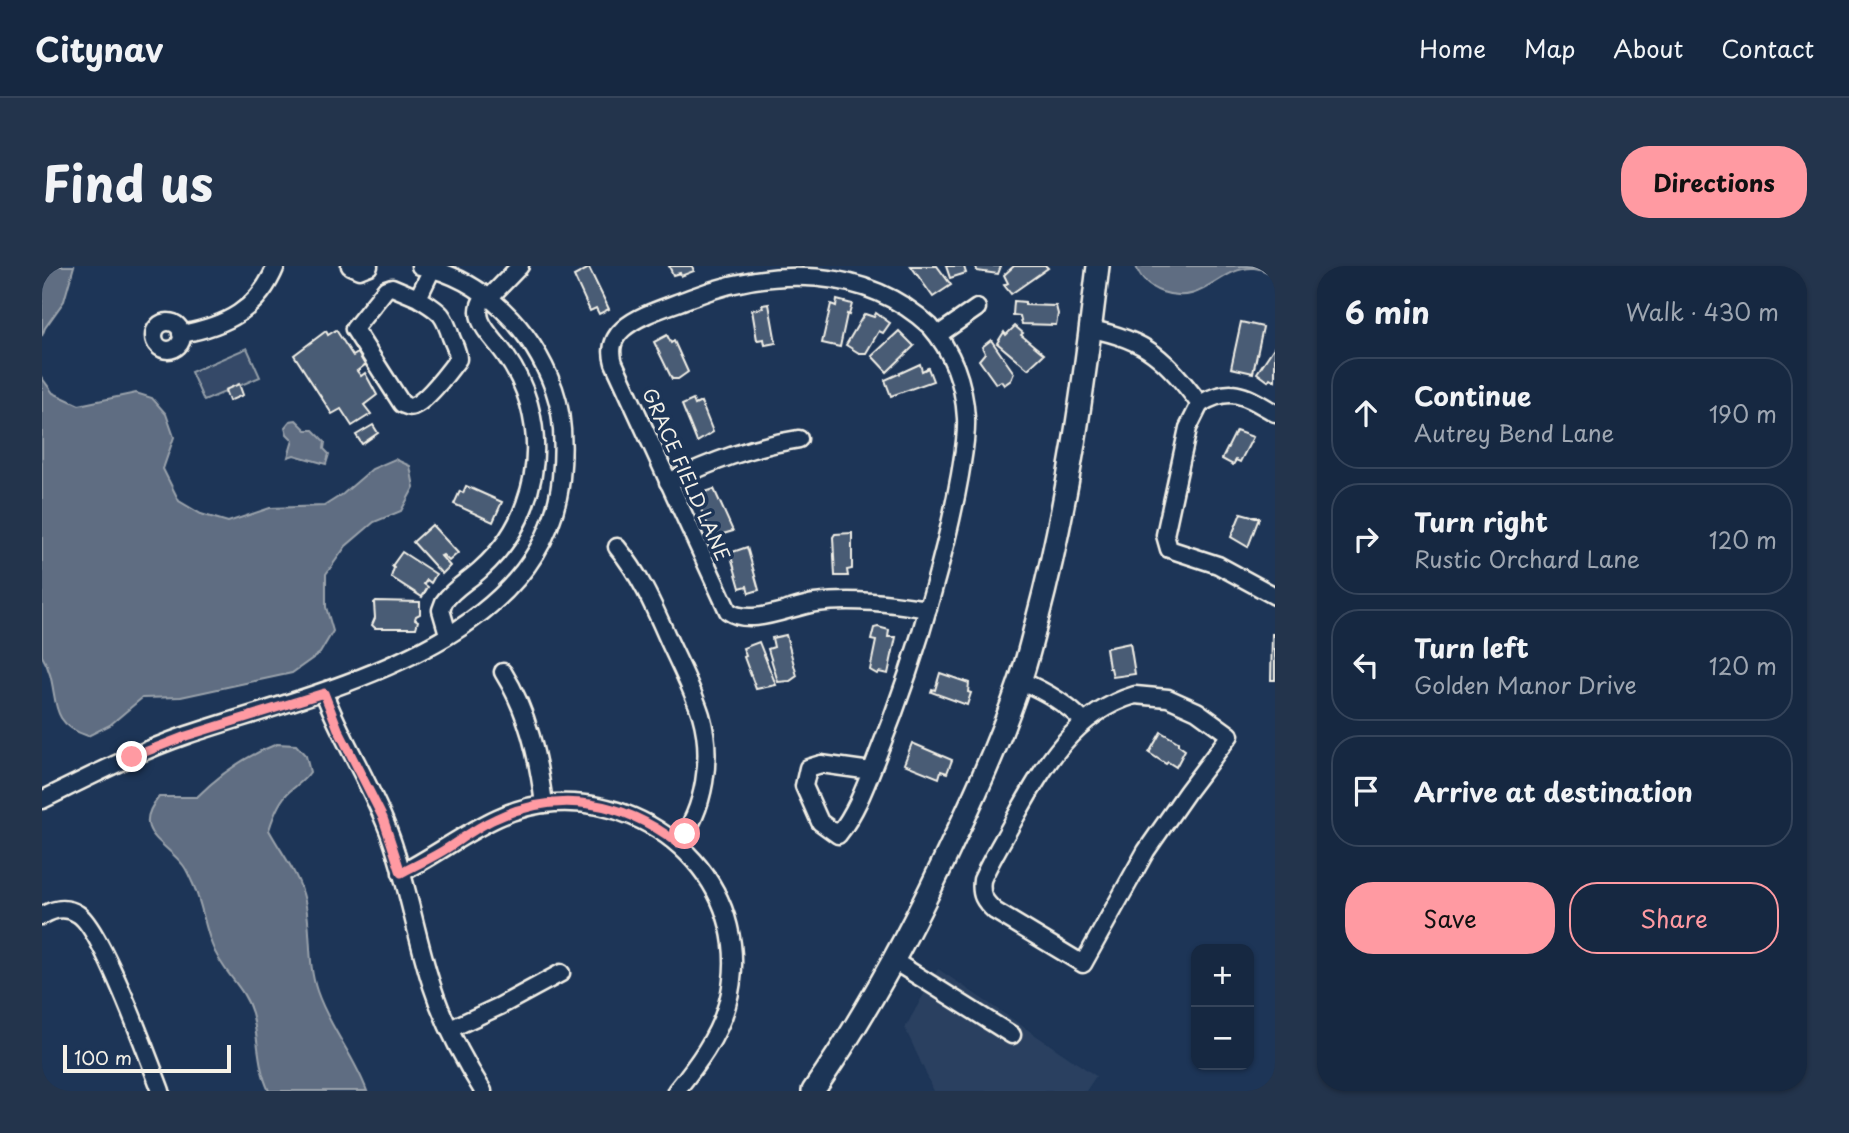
<!DOCTYPE html>
<meta charset="utf-8">
<style>
body{margin:0;font-family:"Playpen Sans",sans-serif;background:#23344c;color:#f1f3f6}
.controls{position:absolute;right:21px;bottom:21px;display:grid;overflow:hidden;border-radius:14px;box-shadow:0 2px 5px #0004}
.controls button{width:63px;height:63px;display:grid;place-items:center;padding:0;border:0;border-bottom:2px solid #35445a;background:#162841;color:#f1f3f6;font:35px sans-serif}
.scale{position:absolute;left:21px;bottom:18px;width:168px;box-sizing:border-box;padding-left:7px;border:4px solid #f4f1e8;border-top:0;font-size:19px;line-height:24px;white-space:nowrap;color:#f4f1e8;-webkit-text-stroke:5px #1d3557;paint-order:stroke}
.stop{position:absolute;width:21px;height:21px;margin:-16px;border:5px solid #ff9aa2;border-radius:50%;background:#fff}
.stop.end{background:#ff9aa2;border-color:#fff;box-shadow:0 2px 7px #0008}
.list{margin:0;padding:0;list-style:none}
h2{display:flex;justify-content:space-between;align-items:center;height:91px;margin:0;padding:0 28px;font-size:30px}
h2 small{font-size:23px;font-weight:400;color:#9ea6b1}
.list li{display:grid;grid-template-columns:46px 1fr auto;gap:21px;align-items:center;box-sizing:border-box;height:112px;margin:0 14px 14px;padding:0 14px;border:2px solid #35445a;border-radius:28px}
.list b{display:block;font-size:26px;white-space:nowrap}
.list p{margin:0;font-size:23px;white-space:nowrap;color:#9ea6b1}
.list em{font-size:23px;font-style:normal;color:#9ea6b1}
.actions{display:flex;gap:14px;padding:21px 28px}
.actions a{flex:1;padding:16px 0;border:2px solid #ff9aa2;border-radius:28px;text-align:center;font-size:24px;color:#ff9aa2}
.actions .main{background:#ff9aa2;color:#111}
.icon{flex:none;width:38px;height:38px;fill:none;stroke:currentColor;stroke-width:2;stroke-linecap:round;stroke-linejoin:round}
.map{position:relative;flex:none;width:1233px;height:825px;overflow:hidden;border-radius:28px}
header{display:flex;align-items:center;gap:42px;box-sizing:border-box;height:98px;padding:0 35px;background:#162841;border-bottom:2px solid #35445a}
header strong{font-size:33px}
nav{display:flex;gap:38px;margin-inline-start:auto;font-size:24px}
.intro{display:flex;align-items:center;justify-content:space-between;box-sizing:border-box;height:168px;padding:0 42px}
h1{margin:0;font-size:49px}
.button{padding:18px 32px;border-radius:28px;background:#ff9aa2;color:#111;font-size:24px;font-weight:700}
main{display:flex;gap:42px;padding:0 42px}
aside{flex:1;background:#162841;border-radius:28px;box-shadow:0 2px 5px #0004}
.map>svg:first-child{display:block}
.built{fill:#2a4060}
.green{fill:#354a67;stroke:#949ea8;stroke-width:2}
.water{fill:#5e6d82;stroke:#9aa2ab;stroke-width:2}
.building{fill:#485b74;stroke:#f4f1e8;stroke-width:2}
.lines{fill:none;stroke-linecap:round;stroke-linejoin:round}
.minor-casing{stroke:#f4f1e8;stroke-width:21}
.major-casing{stroke:#f4f1e8;stroke-width:26}
.minor{stroke:#1d3557;stroke-width:16}
.major{stroke:#1d3557;stroke-width:21}
.route{stroke:#ff9aa2;stroke-width:9}
.labels{text-anchor:middle;dominant-baseline:central;stroke-width:7;stroke-linejoin:round;paint-order:stroke}
.street-label{font-size:19px;fill:#f4f1e8;stroke:#1d3557}
</style>
<header>
<strong>Citynav</strong>
<nav><a>Home</a><a>Map</a><a>About</a><a>Contact</a></nav>
</header>
<div class="intro"><h1>Find us</h1><a class="button">Directions</a></div>
<main>
<div class="map">
<svg width="1233" height="825" viewBox="0 0 1233 825">
<rect width="100%" height="100%" fill="#1d3557"/>
<filter id="ink" filterUnits="userSpaceOnUse"><feTurbulence type="fractalNoise" baseFrequency=".0143" numOctaves="2"/><feDisplacementMap in="SourceGraphic" scale="14" xChannelSelector="R" yChannelSelector="G"/><feConvolveMatrix kernelMatrix="1 2 1 2 8 2 1 2 1" color-interpolation-filters="sRGB"/></filter>
<g filter="url(#ink)">
<path class="built" d="M896 703 1054 810 1044 825H892L863 762Z"/>
<path class="green" d="M205 82 218 111 162 135 149 106Z"/>
<g class="water">
<path d="M0 0H32L22 35 3 62 0 70Z"/>
<path d="M1094 0H1233V10C1227 7 1219 2 1212 2 1178 0 1163 41 1120 26 1106 21 1098 13 1094 0Z"/>
<path d="M0 112 11 127 37 139 94 127 110 132 124 148 132 171 121 203 137 235 159 248 186 256 228 242 282 240 301 228 330 203 353 193 368 200 372 221 359 245 332 256 304 280 284 308V341L291 365 278 387 250 407 139 431 100 432 68 459 46 470C0 456 21 424 0 390Z"/>
<path d="M254 154 264 164H271L283 176 282 183 287 188 284 198 252 189 246 191 251 174 245 168 243 161 248 155Z"/>
<path d="M235 478 254 479 264 490 268 506C262 515 256 518 248 525 237 534 231 551 227 564 240 588 257 608 263 635 270 665 265 696 275 725 287 761 312 789 325 825H227C215 800 217 773 210 747 203 721 179 705 170 679 162 659 160 637 151 618 148 612 145 604 141 599 122 575 88 565 117 531H155C177 509 206 489 235 478Z"/>
</g>
<g class="building">
<path d="M627 0H650L652 5 639 10 638 7 631 9Z"/>
<path d="M869 0H895L909 19 891 31Z"/>
<path d="M904 0H923L922 1 924 7 908 12Z"/>
<path d="M934 0H959L956 8 935 5Z"/>
<path d="M972 0H1004L1006 2 969 28 962 19 966 17 962 9Z"/>
<path d="M547 2 567 43 557 48 554 42 548 45 532 10Z"/>
<path d="M795 34 810 38 807 49 805 48 798 81 780 77 789 38 794 40Z"/>
<path d="M972 35 983 36V39L1014 40 1016 48 1014 59 980 58 978 50 971 49Z"/>
<path d="M727 38 734 77 723 79 722 73 715 74 710 44 721 42 720 39Z"/>
<path d="M834 47 848 57 841 67 837 65 824 87H817L804 79 821 50 823 48 832 51Z"/>
<path d="M1199 56 1221 61 1211 107 1189 102Z"/>
<path d="M973 60 981 67 979 69 1002 88 986 103 955 77 962 66 964 69Z"/>
<path d="M294 64 311 90 316 87 323 99 315 105 319 110 323 107 335 129 322 139 329 148 310 160 299 143 290 148 252 89 284 65 286 69Z"/>
<path d="M857 65 872 80 845 106 830 90Z"/>
<path d="M625 69 629 77 632 75 646 106 636 113H630L612 76Z"/>
<path d="M949 74 972 107 969 114 962 119 959 115 954 118 937 94 943 87 940 81Z"/>
<path d="M1233 80V115L1228 112 1226 115 1215 107Z"/>
<path d="M878 98 880 105 886 102 891 115 849 130 843 114Z"/>
<path d="M197 118 201 129 187 135 183 124Z"/>
<path d="M651 134 653 139 659 136 671 166 655 176 640 139Z"/>
<path d="M331 159 336 167 320 178 314 169Z"/>
<path d="M1194 165 1211 171 1198 196 1194 194 1191 199 1180 193Z"/>
<path d="M424 220 460 236 451 256 412 238 418 225 421 227Z"/>
<path d="M672 223 691 265 671 271 657 239 664 236 660 227Z"/>
<path d="M1199 247 1217 252 1206 281 1189 271Z"/>
<path d="M390 259 416 287 407 295 401 289 399 290 408 300 400 308 371 276Z"/>
<path d="M810 267V303L805 304 806 310H793L791 271 793 268Z"/>
<path d="M705 281 717 324 707 327 705 320 698 322 688 287Z"/>
<path d="M360 286 394 308 389 317 385 314 382 318 386 321 380 331 349 311 352 302 350 300Z"/>
<path d="M334 335 378 336V348L374 350 373 353 376 355 374 362H333L330 359 333 352 332 337Z"/>
<path d="M836 361 847 364 846 371H854L846 408 837 406 835 408 828 404 834 375 829 374 832 362Z"/>
<path d="M1230 368H1233V414H1229Z"/>
<path d="M744 369 755 410 748 415 736 416 726 383 732 381 730 372Z"/>
<path d="M717 376 734 419 714 423 702 391 704 390 701 382Z"/>
<path d="M1088 377 1093 408 1071 411 1069 402H1067L1064 382Z"/>
<path d="M898 407 927 417 926 426 929 427 925 439 889 426 890 423 893 424Z"/>
<path d="M1119 466 1136 476V479L1143 484 1134 501 1126 496 1124 498 1107 487Z"/>
<path d="M870 477 910 494 905 507 899 505 897 512 862 498Z"/>
</g>
<g class="lines">
<g class="minor-casing">
<g id="minor">
<path d="M308 0 317 4 327 0"/>
<path d="M376 32C398 46 401 46 409 71 412 79 416 85 416 93 407 105 385 135 371 140 366 142 365 140 360 138L312 63 344 23 350 21 376 32 390 3"/>
<circle cx="126" cy="70" r="14"/>
<path d="M1049 63C1106 74 1123 93 1158 138"/>
<path d="M139 68C184 60 216 44 234 0"/>
<path d="M896 69 935 42"/>
<path d="M1158 138 1146 162 1123 269 1127 283 1176 299 1233 330"/>
<path d="M1158 138C1190 119 1204 130 1233 147"/>
<path d="M626 216C669 196 710 180 757 173"/>
<path d="M575 281C599 310 612 341 627 375 638 399 651 424 659 449 671 490 663 544 636 577"/>
<path d="M406 368 399 344 402 336C411 323 426 315 438 304 458 286 474 264 483 238 495 206 496 171 487 138 482 121 474 104 464 90 452 71 426 54 442 31L447 32 478 0"/>
<path d="M461 406C486 446 496 491 502 538"/>
<path d="M979 415C1003 425 1024 437 1042 456"/>
<path d="M282 427C301 477 331 521 349 572 366 620 374 671 390 720 402 757 421 793 441 825"/>
<path d="M1093 429 1126 432 1155 445 1188 469 1145 526 1104 585 1041 698 953 645C942 635 938 629 940 614 949 593 962 573 973 552 1002 500 1032 447 1093 429Z"/>
<path d="M829 505 779 498 766 502 762 520 778 556 796 569C815 545 825 516 836 488 857 436 875 383 890 328 901 289 911 249 918 209 921 190 925 171 924 152 922 117 911 86 888 60 823 0 730 0 648 32 626 41 598 48 581 63 570 73 568 84 572 97L686 345C708 361 747 341 773 337 811 332 849 337 886 343"/>
<path d="M0 534C47 511 95 486 145 469 275 425 502 380 519 212 522 182 522 151 512 123 490 63 442 13 378 0"/>
<path d="M359 607C409 582 455 539 513 537 623 531 716 629 685 739 676 771 655 799 634 825"/>
<path d="M0 650C11 643 24 640 36 648 59 662 107 793 119 825"/>
<path d="M852 695 970 769"/>
<path d="M408 763 458 740 519 707"/>
</g>
</g>
<g class="major-casing">
<path id="major" d="M771 825C827 745 872 660 913 571 937 521 960 469 978 415 985 395 990 374 995 354 1026 238 1042 119 1056 0"/>
</g>
<use href="#minor" class="minor"/>
<use href="#major" class="major"/>
</g>
</g>
<g class="lines" filter="url(#ink)">
<path class="route" d="M90 491 144 470 282 427 296 463 341 552 359 607C376 598 392 591 407 581 422 571 437 560 453 553 517 523 581 535 636 577L643 568"/>
</g>
<g class="labels">
<g class="street-label">
<text transform="translate(645 208) rotate(66)">GRACE FIELD LANE</text>
</g>
</g>
</svg>
<div class="controls">
<button>+</button>
<button>−</button>
</div>
<div class="scale">100 m</div>
<div class="stop" style="left:643px;top:568px"></div>
<div class="stop end" style="left:90px;top:491px"></div>
</div>
<aside>
<h2>6 min<small>Walk · 430 m</small></h2>
<ul class="list">
<li><svg class="icon" aria-label="ahead" viewBox="0 0 24 24"><path d="M12 20V5M6 11l6-6 6 6"/></svg><div><b>Continue</b><p>Autrey Bend Lane</p></div><em>190 m</em></li>
<li><svg class="icon" aria-label="right" viewBox="0 0 24 24"><path d="M7 20v-9h11M14 6l5 5-5 5"/></svg><div><b>Turn right</b><p>Rustic Orchard Lane</p></div><em>120 m</em></li>
<li><svg class="icon" aria-label="left" viewBox="0 0 24 24"><path d="M17 20v-9H6M10 6l-5 5 5 5"/></svg><div><b>Turn left</b><p>Golden Manor Drive</p></div><em>120 m</em></li>
<li><svg class="icon" aria-label="arrive" viewBox="0 0 24 24"><path d="M6 21V4h12l-3 4 3 4H6"/></svg><div><b>Arrive at destination</b></div></li>
</ul>
<div class="actions"><a class="main">Save</a><a>Share</a></div>
</aside>
</main>
